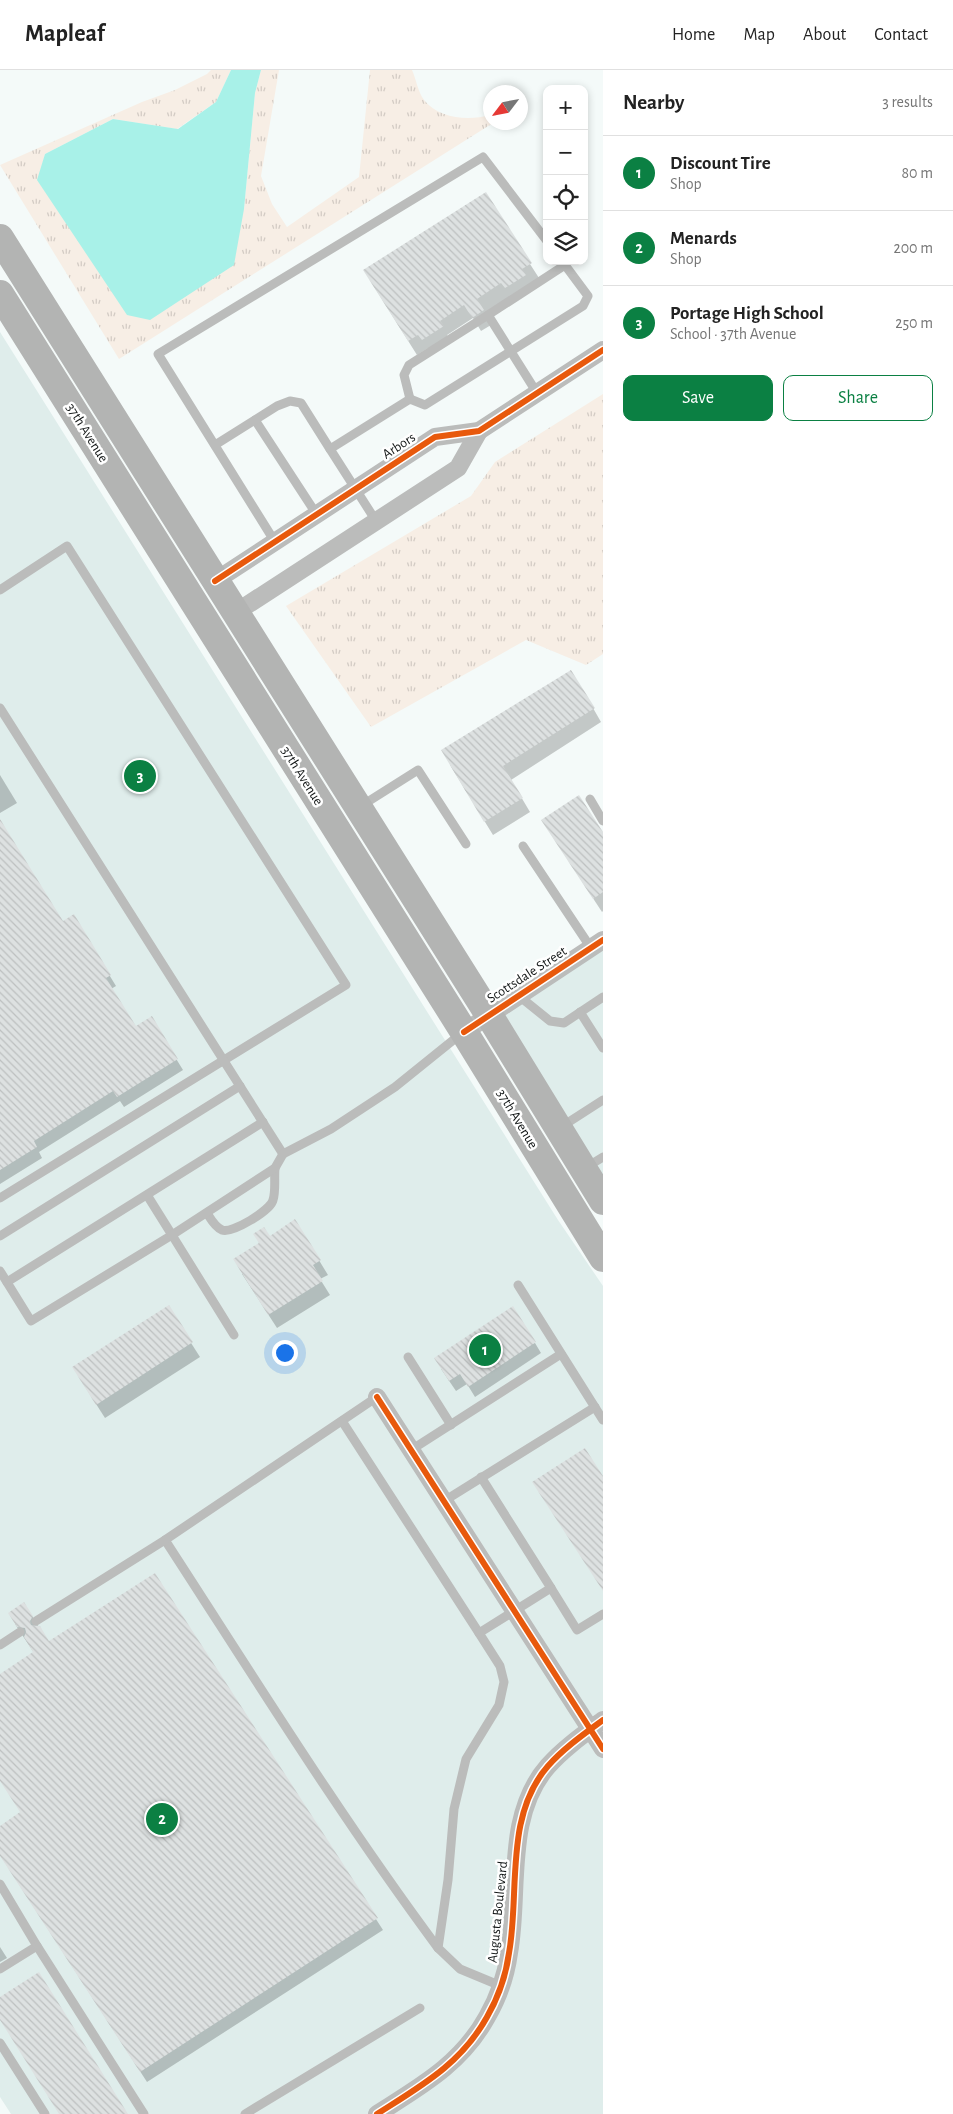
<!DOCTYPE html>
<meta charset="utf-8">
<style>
body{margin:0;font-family:"Alegreya Sans",sans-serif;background:#f2f2f2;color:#222}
.controls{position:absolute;right:15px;top:15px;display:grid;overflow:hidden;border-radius:10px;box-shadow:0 2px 8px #0003}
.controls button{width:45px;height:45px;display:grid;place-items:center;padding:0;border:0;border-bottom:1px solid #e0e0e0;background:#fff;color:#222;font:25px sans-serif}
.compass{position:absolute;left:483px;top:15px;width:45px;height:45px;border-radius:50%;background:#fff;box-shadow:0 2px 8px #0003;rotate:238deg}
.you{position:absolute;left:284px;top:1282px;width:18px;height:18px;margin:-12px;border:4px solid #fff;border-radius:50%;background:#1a73e8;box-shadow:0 0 0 8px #1a73e833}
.badge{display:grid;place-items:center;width:32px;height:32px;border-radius:50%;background:#0b8043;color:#fff;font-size:16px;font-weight:700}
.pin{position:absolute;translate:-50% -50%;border:2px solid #fff;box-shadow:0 1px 5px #0006}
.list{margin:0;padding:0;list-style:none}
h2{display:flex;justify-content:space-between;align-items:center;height:65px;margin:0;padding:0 20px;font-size:21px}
h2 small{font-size:16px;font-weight:400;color:#767676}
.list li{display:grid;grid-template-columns:32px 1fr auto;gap:15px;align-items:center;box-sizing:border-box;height:75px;padding:0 20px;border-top:1px solid #e0e0e0}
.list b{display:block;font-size:19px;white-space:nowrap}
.list p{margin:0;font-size:16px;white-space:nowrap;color:#767676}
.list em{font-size:16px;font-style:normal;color:#767676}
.actions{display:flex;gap:10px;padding:15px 20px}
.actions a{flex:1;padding:11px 0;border:1px solid #0b8043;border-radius:10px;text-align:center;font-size:18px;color:#0b8043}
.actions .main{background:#0b8043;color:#fff}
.icon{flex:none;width:28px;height:28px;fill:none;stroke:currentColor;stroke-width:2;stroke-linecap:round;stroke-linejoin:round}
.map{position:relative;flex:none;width:603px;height:2044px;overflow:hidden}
header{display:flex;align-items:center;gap:30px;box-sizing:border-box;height:70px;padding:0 25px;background:#fff;border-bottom:1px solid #e0e0e0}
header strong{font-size:24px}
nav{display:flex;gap:28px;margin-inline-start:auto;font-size:18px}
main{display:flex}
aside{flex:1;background:#fff}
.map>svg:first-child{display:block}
.built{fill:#dfedeb}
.grass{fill:url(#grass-tufts)}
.water{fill:#a8f1e8}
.shadow{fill:#0003}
.building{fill:url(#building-back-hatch)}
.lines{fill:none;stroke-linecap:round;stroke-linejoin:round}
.service{stroke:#bbbcbb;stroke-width:9}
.minor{stroke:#bbbcbb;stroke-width:18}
.primary{stroke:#b3b4b3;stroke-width:28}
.cycleway-casing{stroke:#fff;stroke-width:9}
.cycleway{stroke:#e8590c;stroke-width:6}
.labels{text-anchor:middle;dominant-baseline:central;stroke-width:5;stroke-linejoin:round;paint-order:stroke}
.street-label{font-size:14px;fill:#101414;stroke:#fff}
</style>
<header>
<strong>Mapleaf</strong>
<nav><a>Home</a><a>Map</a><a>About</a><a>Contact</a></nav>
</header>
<main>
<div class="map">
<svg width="603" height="2044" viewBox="0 0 603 2044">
<defs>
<pattern id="grass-tufts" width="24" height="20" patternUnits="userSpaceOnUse" patternTransform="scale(1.25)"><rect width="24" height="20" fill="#f7eee5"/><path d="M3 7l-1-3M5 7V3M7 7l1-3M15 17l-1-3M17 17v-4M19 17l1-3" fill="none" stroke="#d3cbc4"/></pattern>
<pattern id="building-back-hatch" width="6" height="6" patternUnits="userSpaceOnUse" patternTransform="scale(1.25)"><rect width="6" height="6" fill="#dde1e1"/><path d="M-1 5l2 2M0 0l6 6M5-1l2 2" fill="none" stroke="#bdc0c0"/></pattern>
</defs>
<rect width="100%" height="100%" fill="#f4faf9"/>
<g class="built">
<path d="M0 262 558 1150 603 1216V2044H11L0 2027Z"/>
<path d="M603 877V1117L495 946Z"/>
</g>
<g class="grass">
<path d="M211 0H231L216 32 177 59 113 49 45 84 38 110 244 139 255 23 261 0H279L261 106 272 134 287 157 359 107 370 0H412C416 9 418 22 424 30 439 49 469 51 490 45V52L493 53 119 289 0 95 142 32 175 20 207 4Z"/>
<path d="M603 324V584L586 595 526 570 371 657 286 536 471 426 495 392Z"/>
</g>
<path class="water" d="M231 0H261L255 23 244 139 234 195 150 250 127 245 37 110 45 84 113 49 178 59 216 32Z"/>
<g class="shadow">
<path d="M485 124 539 208 484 243 491 255 481 261 473 248 447 265 451 271 431 283 428 278 417 285 373 215Z"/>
<path d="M593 638 601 652 511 710 530 742 493 765 450 695Z"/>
<path d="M0 705 17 733 0 743Z"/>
<path d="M0 752 63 852 73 846 116 916 111 919 135 958 151 948 183 1000 124 1037 120 1031 39 1082 42 1088 0 1114Z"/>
<path d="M551 764 603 765V841L602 842Z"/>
<path d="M295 1151 328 1205 320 1209 330 1225 277 1258 242 1204 269 1168Z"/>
<path d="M168 1237 200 1287 105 1348 82 1312Z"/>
<path d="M535 1273 541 1283 475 1327 467 1314 456 1321 441 1299Z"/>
<path d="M154 1505 383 1860 147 2012 0 1785V1757L22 1743 0 1710V1605L34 1583 15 1554 32 1546 49 1573Z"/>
<path d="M0 1877 7 1888 0 1892Z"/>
</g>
<g class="building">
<path d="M486 122 532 193 522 199 526 205 505 218 501 213 477 229 484 240 472 248 464 235 440 251 444 256 422 270 418 265 408 271 363 200Z"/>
<path d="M571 600 595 638 503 696 523 728 484 752 441 680Z"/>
<path d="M579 725 603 762V822L593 829 541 750Z"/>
<path d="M0 749 63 851 74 844 111 905 106 908 136 956 152 946 178 989 117 1027 113 1021 34 1071 37 1077 0 1100Z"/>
<path d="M295 1149 321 1190 313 1195 323 1211 268 1245 233 1189 259 1173 253 1164 264 1157 270 1166Z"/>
<path d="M169 1235 193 1272 96 1335 72 1297Z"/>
<path d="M513 1236 536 1272 468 1317 460 1304 449 1311 434 1288Z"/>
<path d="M585 1378 603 1406V1521L532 1412Z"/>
<path d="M155 1503 378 1848 140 2002 0 1786V1756L20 1742 0 1711V1604L33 1582 24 1567 26 1562 25 1558 17 1557 8 1543 24 1532 33 1546 30 1551 31 1555 40 1556 49 1571Z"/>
<path d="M39 1902 128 2044H59L0 1950V1927Z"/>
</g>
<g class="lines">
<g class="service">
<path d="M488 245 565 195"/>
<path d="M410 329 404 305 409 295 488 245 537 323"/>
<path d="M255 350 317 445"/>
<path d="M215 375 277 336 290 331 301 333 330 379"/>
<path d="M376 451 330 379 410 329 425 335 583 236 588 226 562 191"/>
<path d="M275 472 158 284 483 87 547 171"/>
<path d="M0 520 67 476 346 915 0 1128"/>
<path d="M0 638 283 1084 331 1059 395 1017 462 963"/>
<path d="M590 729 603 751"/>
<path d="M361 736 418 700 466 774"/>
<path d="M523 776 591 878"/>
<path d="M519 926 550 951 564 953 603 927"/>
<path d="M580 942 603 978"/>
<path d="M561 1057 603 1030"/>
<path d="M585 1098 603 1087"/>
<path d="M207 1143C211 1149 214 1156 222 1160 232 1164 271 1140 273 1130 276 1121 274 1108 275 1098"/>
<path d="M0 1166 240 1016"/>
<path d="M0 1201 31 1251 172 1165 147 1125"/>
<path d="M7 1212 263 1052"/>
<path d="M518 1215 603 1350"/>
<path d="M234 1265 172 1165 275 1098 283 1084"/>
<path d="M408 1287 451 1355"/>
<path d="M377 1327 165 1470C254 1607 340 1746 438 1878"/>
<path d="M342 1351 479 1563"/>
<path d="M411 1380 561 1284"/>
<path d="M481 1407 551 1518"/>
<path d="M444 1431 595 1337"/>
<path d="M36 1551 165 1470"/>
<path d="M0 1575 20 1562"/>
<path d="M0 1814 37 1876 0 1899"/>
<path d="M37 1876 144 2044"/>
<path d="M501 1916 460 1899 438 1878 448 1810 454 1739 466 1689 499 1635 504 1612 500 1596 479 1563 551 1518 577 1560 603 1544"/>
<path d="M0 1973 45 2044"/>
<path d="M245 2044 420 1938"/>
</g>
<g class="minor">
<path d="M215 511 435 367 479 361 603 280"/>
<path d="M235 543 458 398 479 361"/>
<path d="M464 962 603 870"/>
<path d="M377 1327 603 1679"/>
<path d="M377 2044C421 2016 461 1994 487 1947 498 1928 506 1905 509 1883 520 1823 504 1746 548 1696 564 1678 584 1664 603 1650"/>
</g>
<g class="primary">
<path d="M0 168 489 945 603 1131"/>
<path d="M0 224 464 962 603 1188"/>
</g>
<g class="cycleway-casing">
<g id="cycleway">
<path d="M215 511 435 367 479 361 603 280"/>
<path d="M464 962 603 870"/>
<path d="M377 1327 603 1679"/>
<path d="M377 2044C421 2016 461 1994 487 1947 498 1928 506 1905 509 1883 520 1823 504 1746 548 1696 564 1678 584 1664 603 1650"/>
</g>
</g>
<use href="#cycleway" class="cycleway"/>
</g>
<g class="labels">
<g class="street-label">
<text transform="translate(87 363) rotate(58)">37th Avenue</text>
<text transform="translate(399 376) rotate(-33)">Arbors</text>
<text transform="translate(302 706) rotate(58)">37th Avenue</text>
<text transform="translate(527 905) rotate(-33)">Scottsdale Street</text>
<text transform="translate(517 1049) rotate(59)">37th Avenue</text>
<text transform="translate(498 1842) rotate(-84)">Augusta Boulevard</text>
</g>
</g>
</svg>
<div class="controls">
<button>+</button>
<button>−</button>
<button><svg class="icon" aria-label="locate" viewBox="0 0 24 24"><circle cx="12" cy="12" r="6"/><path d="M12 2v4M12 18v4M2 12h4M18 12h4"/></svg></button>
<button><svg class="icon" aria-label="layers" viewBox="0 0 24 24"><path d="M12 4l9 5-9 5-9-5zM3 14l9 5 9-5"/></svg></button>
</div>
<svg class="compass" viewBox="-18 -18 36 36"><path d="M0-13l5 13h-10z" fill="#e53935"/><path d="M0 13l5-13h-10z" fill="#767676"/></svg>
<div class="you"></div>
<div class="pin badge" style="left:485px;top:1280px">1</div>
<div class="pin badge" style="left:162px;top:1749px">2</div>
<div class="pin badge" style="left:140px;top:706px">3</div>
</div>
<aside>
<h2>Nearby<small>3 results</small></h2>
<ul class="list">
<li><span class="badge">1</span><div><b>Discount Tire</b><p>Shop</p></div><em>80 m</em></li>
<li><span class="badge">2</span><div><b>Menards</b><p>Shop</p></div><em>200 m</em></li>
<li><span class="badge">3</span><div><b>Portage High School</b><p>School · 37th Avenue</p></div><em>250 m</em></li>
</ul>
<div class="actions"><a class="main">Save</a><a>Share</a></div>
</aside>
</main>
